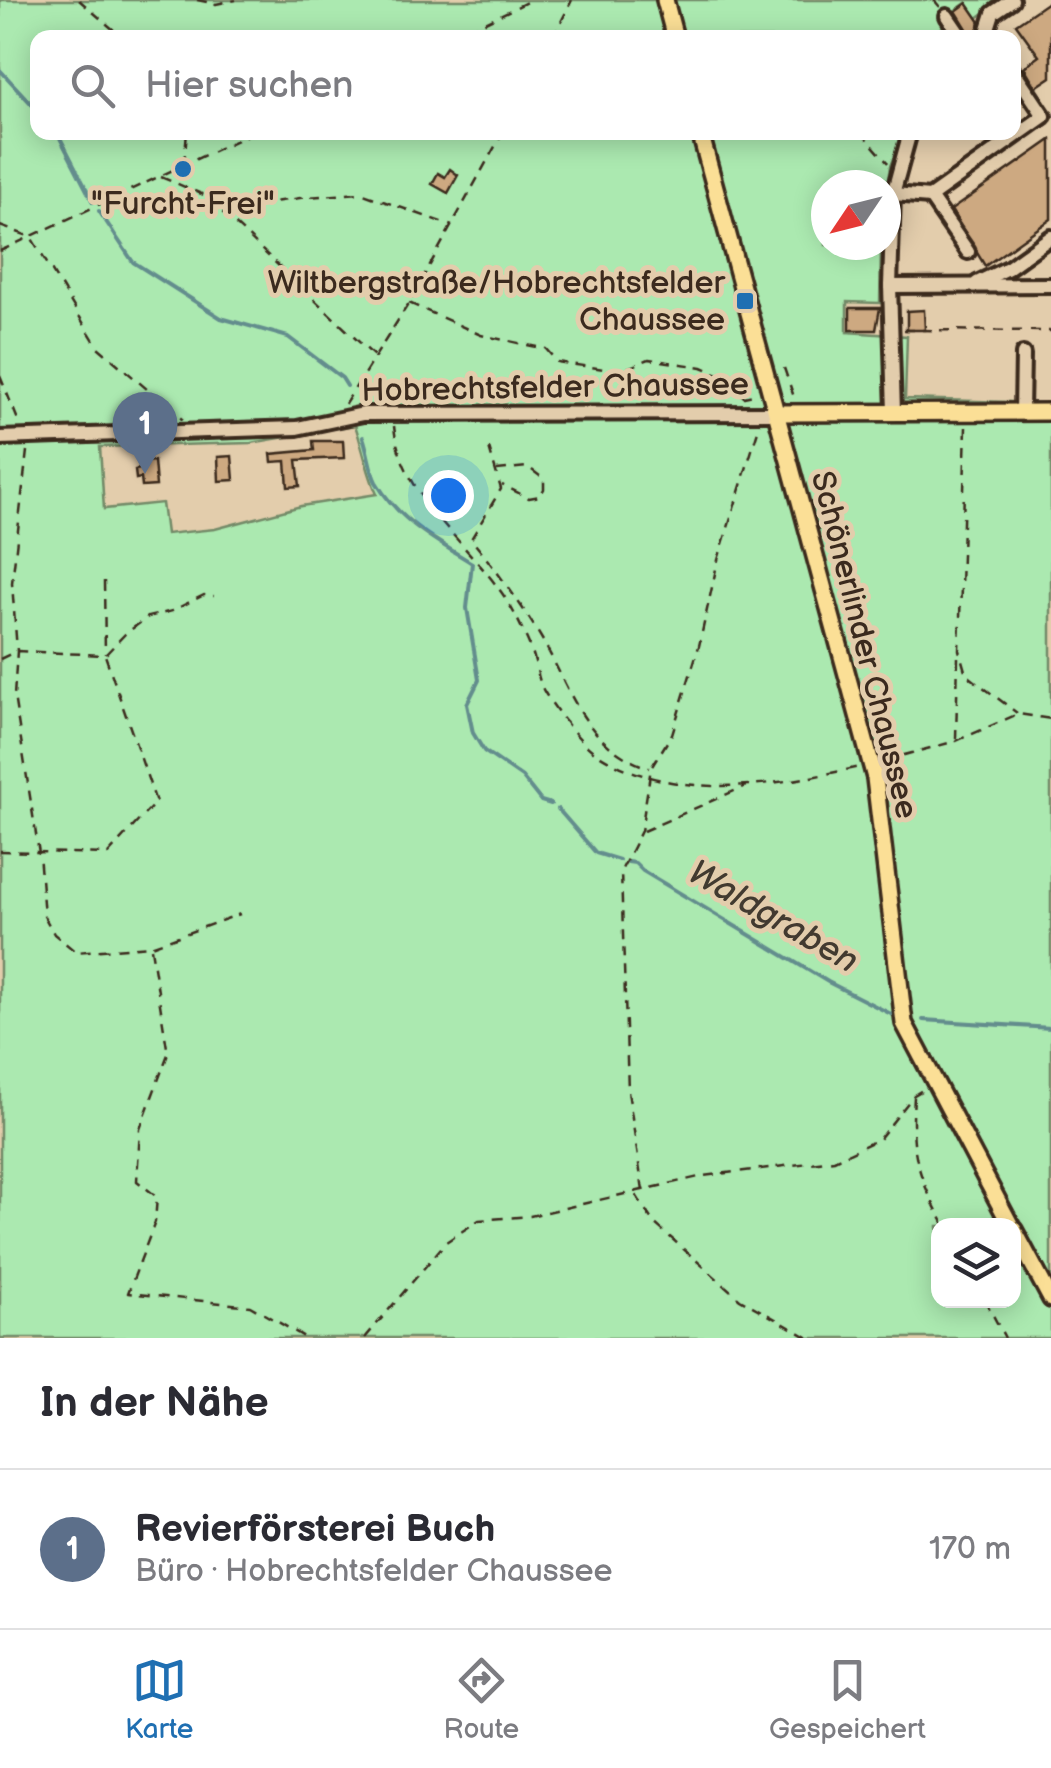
<!DOCTYPE html>
<html lang="de">
<meta charset="utf-8">
<style>
body{margin:0;font-family:"Balsamiq Sans",sans-serif;background:#f2f2f3;color:#2b2b33}
.controls{position:absolute;right:30px;bottom:30px;display:grid;overflow:hidden;border-radius:20px;box-shadow:0 5px 25px #0003}
.controls button{width:90px;height:90px;display:grid;place-items:center;padding:0;border:0;border-bottom:2px solid #e1e1e2;background:#fff;color:#2b2b33;font:50px sans-serif}
.compass{position:absolute;left:811px;top:170px;width:90px;height:90px;border-radius:50%;background:#fff;box-shadow:0 5px 25px #0003;rotate:235deg}
.you{position:absolute;left:448px;top:495px;width:35px;height:35px;margin:-25px;border:8px solid #fff;border-radius:50%;background:#1a73e8;box-shadow:0 0 0 15px #1a73e833}
.badge{display:grid;place-items:center;width:65px;height:65px;border-radius:50%;background:#1f6fb2;color:#fff;font-size:32px;font-weight:700}
.pin{position:absolute;translate:-50% -82px;filter:drop-shadow(0 2px 5px #0008)}
.pin::after{content:'';position:absolute;top:52px;width:35px;height:30px;background:inherit;clip-path:polygon(0 0,100% 0,50% 100%)}
.list{margin:0;padding:0;list-style:none}
h2{display:flex;justify-content:space-between;align-items:center;height:130px;margin:0;padding:0 40px;font-size:42px}
h2 small{font-size:32px;font-weight:400;color:#7c7c81}
.list li{display:grid;grid-template-columns:65px 1fr auto;gap:30px;align-items:center;box-sizing:border-box;height:160px;padding:0 40px;border-top:2px solid #e1e1e2}
.list b{display:block;font-size:38px;white-space:nowrap}
.list p{margin:0;font-size:32px;white-space:nowrap;color:#7c7c81}
.list em{font-size:32px;font-style:normal;color:#7c7c81}
.icon{flex:none;width:55px;height:55px;fill:none;stroke:currentColor;stroke-width:2;stroke-linecap:round;stroke-linejoin:round}
.map{position:relative;flex:none;width:1051px;height:1338px;overflow:hidden}
.search{position:absolute;background:#fff;box-shadow:0 5px 25px #0003;left:30px;right:30px;top:30px;height:110px;display:flex;align-items:center;gap:25px;box-sizing:border-box;padding:0 35px;border-radius:20px;color:#7c7c81;font-size:38px}
.sheet{height:290px;background:#fff}
nav{display:flex;justify-content:space-around;align-items:center;box-sizing:border-box;height:140px;border-top:2px solid #e1e1e2;background:#fff;font-size:28px;color:#7c7c81}
nav a{display:grid;justify-items:center;gap:5px}
nav .on{color:#1f6fb2}
.map>svg:first-child{display:block}
.green{fill:#abe9b0;stroke:#738a67;stroke-width:2.5;fill-rule:evenodd}
.lines{fill:none;stroke-linecap:round;stroke-linejoin:round}
.stream{stroke:#638d8d;stroke-width:4}
.building{fill:#cda981;stroke:#3b2a1e;stroke-width:2.5}
.minor-casing{stroke:#3b2a1e;stroke-width:20}
.major-casing{stroke:#3b2a1e;stroke-width:22}
.path{stroke:#3b2a1e;stroke-width:2.5;stroke-dasharray:10 8;stroke-linecap:butt}
.minor{stroke:#e3cdac;stroke-width:12}
.major{stroke:#fbdf96;stroke-width:15}
.poi-dot{fill:#1f6fb2;stroke:#e3cdac;stroke-width:4}
.labels{text-anchor:middle;dominant-baseline:central;stroke-width:10;stroke-linejoin:round;paint-order:stroke}
.poi-label{font-size:32px;fill:#3b2a1e;stroke:#e3cdac}
.street-label{font-size:32px;fill:#3b2a1e;stroke:#e3cdac}
.water-label{font-size:35px;font-style:italic;fill:#423a30;stroke:#e3cdac}
</style>
<div class="map">
<svg width="1051" height="1338" viewBox="0 0 1051 1338">
<rect width="100%" height="100%" fill="#e3cdac"/>
<filter id="ink" filterUnits="userSpaceOnUse"><feTurbulence type="fractalNoise" baseFrequency=".01" numOctaves="2"/><feDisplacementMap in="SourceGraphic" scale="20" xChannelSelector="R" yChannelSelector="G"/><feConvolveMatrix kernelMatrix="1 2 1 2 8 2 1 2 1" color-interpolation-filters="sRGB"/></filter>
<g filter="url(#ink)">
<path class="green" d="M0 0H1002L977 18 966 3 947 16 937 38H38V132L903 133 890 166 886 194V185H826V245H881L880 303 847 302V332L907 336 905 399 1051 403V1338H0ZM355 425C363 448 367 473 377 494L301 506 215 529 166 534 162 503 104 509 100 447 251 443ZM938 1226H1014V1300H938Z"/>
<g class="lines">
<g class="stream">
<path d="M0 70 38 111"/>
<path d="M57 132 93 202"/>
<path d="M99 211 133 262 221 318 288 337 342 378 347 386"/>
<path d="M363 437C368 450 370 471 376 482 399 521 435 540 472 563L467 608 479 680 467 704 473 733 484 751 522 777 541 801 551 804"/>
<path d="M558 809 596 853 619 860"/>
<path d="M628 862 635 863 643 871 828 982 893 1015"/>
<path d="M923 1020 1051 1028"/>
</g>
</g>
<g class="building">
<path d="M1051 0V77L1036 87 1024 67 1039 56 1016 24Z"/>
<path d="M967 3 980 22 977 34 972 37 956 11Z"/>
<path d="M1051 140V219L985 266 951 210Z"/>
<path d="M450 169 458 175 448 193 432 184 438 173 445 177Z"/>
<path d="M850 308H880L876 330H850Z"/>
<path d="M924 310 925 330H907V311Z"/>
<path d="M313 441H343L344 458 297 460 300 486 288 487 286 461 272 462 271 454 314 450Z"/>
<path d="M232 456 234 480 219 481 218 457Z"/>
<path d="M154 461 156 486 142 487 141 478 136 479 135 470 140 469V462Z"/>
</g>
<g class="lines">
<g class="minor-casing">
<g id="minor">
<path d="M947 16 962 38"/>
<path d="M987 32 993 13 1012 0"/>
<path d="M893 194 930 197 1044 116 1014 71"/>
<path d="M930 197 968 252"/>
<path d="M977 283 1008 268 1051 237"/>
<path d="M890 286 1051 285"/>
<path d="M894 412 890 286 893 194 910 132"/>
<path d="M1022 412 1023 354"/>
<path d="M0 438 297 428 363 414 777 413"/>
</g>
</g>
<g class="major-casing">
<g id="major">
<path d="M665 0 675 38"/>
<path d="M700 132 875 778 904 1023 1011 1226"/>
<path d="M777 413 1051 412"/>
<path d="M1014 1230 1051 1299"/>
</g>
</g>
<g class="path">
<path d="M79 0 123 38"/>
<path d="M197 0 216 4 236 0"/>
<path d="M934 0 940 7"/>
<path d="M452 38 531 0"/>
<path d="M553 38 572 0"/>
<path d="M861 132 888 163"/>
<path d="M184 164 187 132"/>
<path d="M161 177 204 195 375 357"/>
<path d="M222 210 307 197 361 193 452 226"/>
<path d="M0 226 31 237 98 347 183 420"/>
<path d="M0 251 254 132"/>
<path d="M409 303 481 335 546 349 557 362 610 370 628 368 649 359 702 367 723 376 744 397 753 395"/>
<path d="M904 330 1051 331"/>
<path d="M784 368 795 400"/>
<path d="M0 376 20 425"/>
<path d="M345 404 409 303 503 132"/>
<path d="M394 426C401 494 461 537 499 589 512 606 523 630 531 649 537 663 537 680 545 693 554 708 579 741 593 751 670 804 775 786 859 767"/>
<path d="M966 427 959 650 966 674 1017 713"/>
<path d="M489 448 501 489 471 539C498 572 522 605 543 641 572 693 586 747 649 768"/>
<path d="M27 451 12 583 17 651 14 696 39 853 44 916 54 934 76 952 151 946 240 914"/>
<path d="M497 470 528 467 544 479V489L540 496 529 498 502 485"/>
<path d="M104 581 105 654"/>
<path d="M106 654 125 634 148 617 172 611 204 595 214 596"/>
<path d="M0 659 17 651 105 655 156 802 108 854 0 851"/>
<path d="M956 739 958 657"/>
<path d="M886 760 956 741 1018 714 1051 719"/>
<path d="M643 831 746 786"/>
<path d="M151 948 168 1054 140 1129 137 1181 157 1197 155 1222 128 1293 250 1306 306 1338"/>
<path d="M914 1097C910 1154 918 1176 945 1226"/>
<path d="M643 1191 628 1091 621 871 641 831 651 768 672 734 699 646 718 560 760 424"/>
<path d="M636 1195 653 1222 740 1299 809 1338"/>
<path d="M985 1300 1005 1338"/>
<path d="M365 1338 446 1242 479 1220 530 1216 703 1176 834 1160 879 1139 914 1095 924 1089"/>
</g>
<use href="#minor" class="minor"/>
<use href="#major" class="major"/>
</g>
</g>
<g class="poi-dot">
<circle cx="183" cy="169" r="10"/>
<rect x="735" y="291" width="20" height="20" rx="5"/>
</g>
<g class="labels">
<g class="poi-label">
<text x="183" y="204">"Furcht-Frei"</text>
<text x="725" y="283" text-anchor="end">Wiltbergstraße/Hobrechtsfelder<tspan x="725" dy="37">Chaussee</tspan></text>
</g>
<g class="street-label">
<text transform="translate(555 388) rotate(-1)">Hobrechtsfelder Chaussee</text>
<text transform="translate(864 645) rotate(76)">Schönerlinder Chaussee</text>
</g>
<g class="water-label">
<text transform="translate(773 917) rotate(30)">Waldgraben</text>
</g>
</g>
</svg>
<div class="controls">
<button><svg class="icon" aria-label="layers" viewBox="0 0 24 24"><path d="M12 4l9 5-9 5-9-5zM3 14l9 5 9-5"/></svg></button>
</div>
<svg class="compass" viewBox="-18 -18 36 36"><path d="M0-13l5 13h-10z" fill="#e53935"/><path d="M0 13l5-13h-10z" fill="#7c7c81"/></svg>
<div class="you"></div>
<div class="pin badge" style="left:145px;top:474px;background:#5c6f8a">1</div>
<div class="search"><svg class="icon" aria-label="search" viewBox="0 0 24 24"><circle cx="10" cy="10" r="6"/><path d="M15 15l6 6"/></svg>Hier suchen</div>
</div>
<section class="sheet">
<h2>In der Nähe<small></small></h2>
<ul class="list">
<li><span class="badge" style="background:#5c6f8a">1</span><div><b>Revierförsterei Buch</b><p>Büro · Hobrechtsfelder Chaussee</p></div><em>170 m</em></li>
</ul>
</section>
<nav>
<a class="on"><svg class="icon" aria-label="map" viewBox="0 0 24 24"><path d="M3 6l6-2 6 2 6-2v14l-6 2-6-2-6 2zM9 4v14M15 6v14"/></svg>Karte</a>
<a><svg class="icon" aria-label="directions" viewBox="0 0 24 24"><path d="M12 3l9 9-9 9-9-9zM9 14v-3h6M13 9l2 2-2 2"/></svg>Route</a>
<a><svg class="icon" aria-label="saved" viewBox="0 0 24 24"><path d="M7 4h10v16l-5-4-5 4z"/></svg>Gespeichert</a>
</nav>
